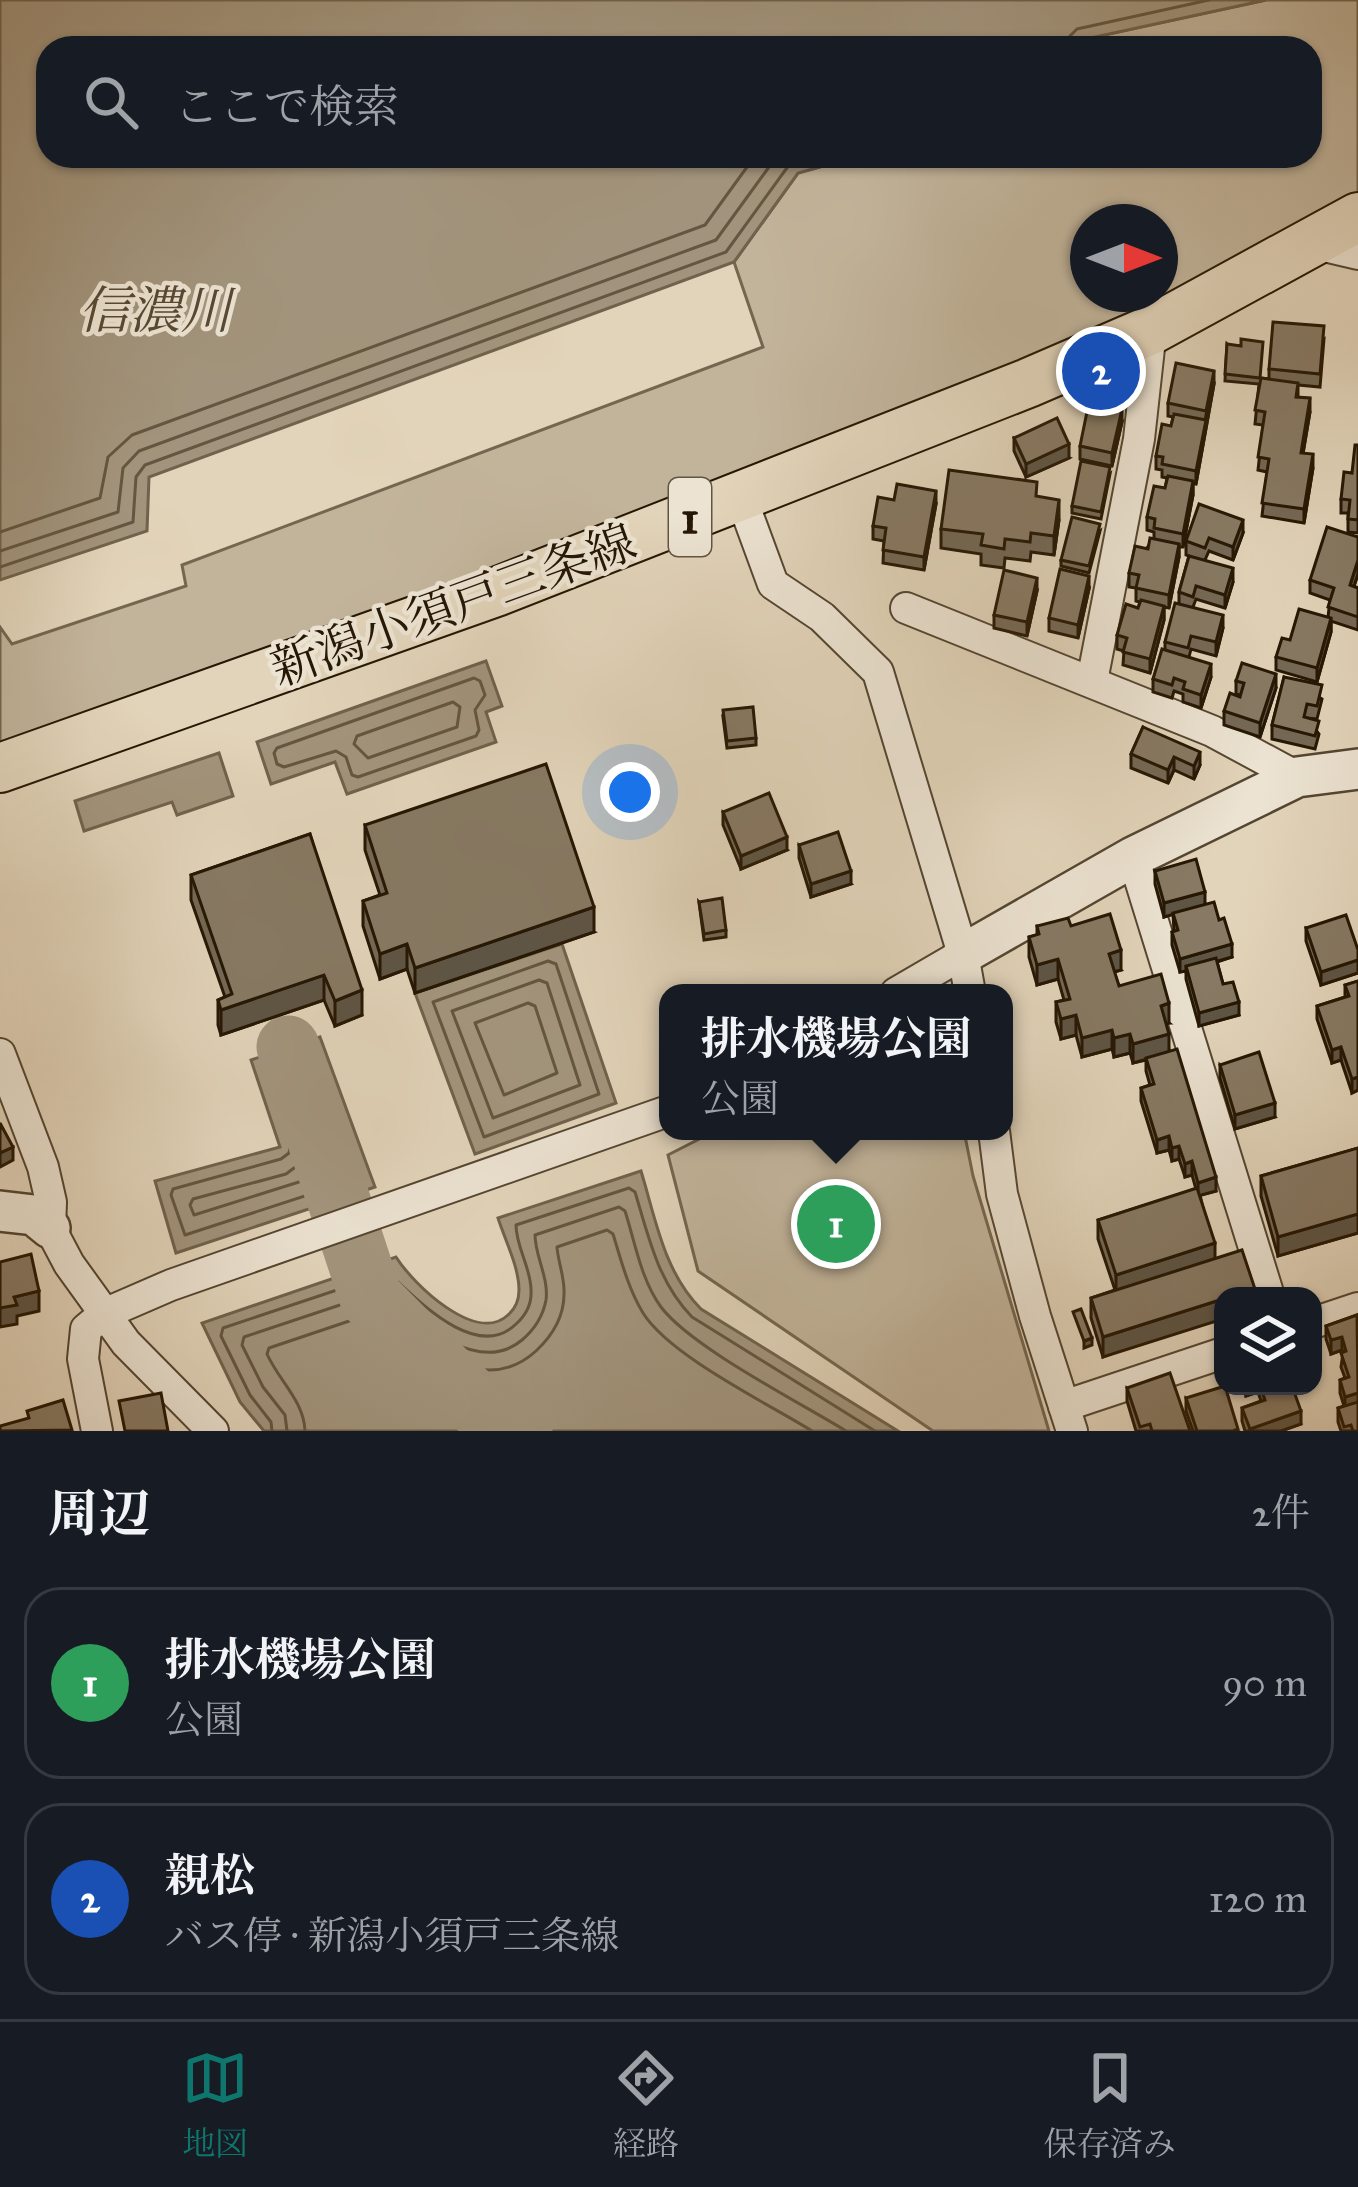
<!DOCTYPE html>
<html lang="ja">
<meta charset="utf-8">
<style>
body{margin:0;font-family:"IM FELL Great Primer","Noto Serif JP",serif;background:#242831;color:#f1f3f6}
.controls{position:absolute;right:36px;bottom:36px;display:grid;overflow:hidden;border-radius:24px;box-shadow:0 3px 9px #0004}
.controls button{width:108px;height:108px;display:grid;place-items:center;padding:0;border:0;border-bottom:3px solid #363941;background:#171b24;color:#f1f3f6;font:60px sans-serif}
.compass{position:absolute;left:1070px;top:204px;width:108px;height:108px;border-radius:50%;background:#171b24;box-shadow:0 3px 9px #0004;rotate:90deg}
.you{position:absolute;left:630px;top:792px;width:42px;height:42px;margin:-30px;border:9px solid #fff;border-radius:50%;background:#1a73e8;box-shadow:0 0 0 18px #1a73e833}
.badge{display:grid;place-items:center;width:78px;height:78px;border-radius:50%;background:#0f766e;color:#fff;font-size:39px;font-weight:700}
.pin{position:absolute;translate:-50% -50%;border:6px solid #fff;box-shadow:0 3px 12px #0006}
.popup{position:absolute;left:659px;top:984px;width:354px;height:156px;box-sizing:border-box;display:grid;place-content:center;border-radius:24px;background:#171b24;filter:drop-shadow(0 3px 9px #0005);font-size:39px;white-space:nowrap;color:#9ea1a6}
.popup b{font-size:45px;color:#f1f3f6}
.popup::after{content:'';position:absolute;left:50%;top:100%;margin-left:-24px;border:24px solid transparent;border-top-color:#171b24}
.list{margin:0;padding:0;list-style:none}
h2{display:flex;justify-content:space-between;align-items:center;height:156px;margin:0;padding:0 48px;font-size:51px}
h2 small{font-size:39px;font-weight:400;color:#9ea1a6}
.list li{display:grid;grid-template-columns:78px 1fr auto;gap:36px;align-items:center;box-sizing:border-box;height:192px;margin:0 24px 24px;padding:0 24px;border:3px solid #363941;border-radius:36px}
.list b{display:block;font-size:45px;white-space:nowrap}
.list p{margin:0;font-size:39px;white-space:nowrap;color:#9ea1a6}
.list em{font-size:39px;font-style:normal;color:#9ea1a6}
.icon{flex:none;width:66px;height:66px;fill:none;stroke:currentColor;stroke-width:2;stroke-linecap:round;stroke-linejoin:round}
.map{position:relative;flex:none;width:1358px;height:1431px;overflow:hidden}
.search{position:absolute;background:#171b24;box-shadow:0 3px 9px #0004;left:36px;right:36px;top:36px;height:132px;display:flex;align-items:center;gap:30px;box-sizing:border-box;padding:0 42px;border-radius:36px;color:#9ea1a6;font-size:45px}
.sheet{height:588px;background:#171b24}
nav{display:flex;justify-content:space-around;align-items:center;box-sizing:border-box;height:168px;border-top:3px solid #363941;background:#171b24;font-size:33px;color:#9ea1a6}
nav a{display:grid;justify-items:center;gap:6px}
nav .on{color:#0f766e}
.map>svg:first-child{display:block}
.green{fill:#c2b49b;stroke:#746650;stroke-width:3;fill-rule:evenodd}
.water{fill:#a2947c;stroke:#70624c;stroke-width:3}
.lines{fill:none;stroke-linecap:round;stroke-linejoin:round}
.shore{stroke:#645640;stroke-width:3}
.river{stroke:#a2947c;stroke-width:63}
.minor-casing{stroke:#544632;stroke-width:34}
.tertiary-casing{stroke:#544632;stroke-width:44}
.primary-casing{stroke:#251704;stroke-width:52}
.minor{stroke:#ece3d2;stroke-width:30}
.tertiary{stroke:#ece3d2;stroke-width:39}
.primary{stroke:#e2d4ba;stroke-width:48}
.wall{fill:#746855;stroke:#251704;stroke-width:3}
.shaded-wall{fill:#5e5545;stroke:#251704;stroke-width:3}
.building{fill:#877963;stroke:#251704;stroke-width:3}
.labels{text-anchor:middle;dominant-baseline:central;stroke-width:9;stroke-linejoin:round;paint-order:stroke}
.shield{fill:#ece3d2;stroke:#615442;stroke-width:3}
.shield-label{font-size:45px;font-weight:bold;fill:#251704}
.street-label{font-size:48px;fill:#251704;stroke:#ece3d2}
.water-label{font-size:51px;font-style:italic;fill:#574934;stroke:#ece3d2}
</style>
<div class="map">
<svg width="1358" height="1431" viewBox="0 0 1358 1431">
<rect width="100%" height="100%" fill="#e2d4ba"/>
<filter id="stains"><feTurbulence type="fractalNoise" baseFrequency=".00167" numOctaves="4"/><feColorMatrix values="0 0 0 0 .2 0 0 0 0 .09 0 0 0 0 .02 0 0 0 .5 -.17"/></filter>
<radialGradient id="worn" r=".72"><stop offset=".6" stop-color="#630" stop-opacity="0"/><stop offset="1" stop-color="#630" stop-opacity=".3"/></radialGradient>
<g class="green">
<path d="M1266 0H1358V199L1001 378 458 589 0 748V627L12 644 186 586 182 565 763 347 734 262 798 173 859 156H1310V48H1077L1081 40ZM1088 222H1160V294H1088Z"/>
<path d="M715 1131H964L973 1176 1049 1431H933L698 1271 668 1155Z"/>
</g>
<g class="water">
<path d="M0 0H1266L1081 40 1077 48H48V156H859L798 173 734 262 149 477 147 531 0 580Z"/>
<path d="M486 661 502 706 486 712 496 742 347 794 335 762 271 784 257 742Z"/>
<path d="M219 753 233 796 177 815 172 802 84 831 75 801Z"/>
<path d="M562 944 616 1103 475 1154 415 993Z"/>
<path d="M320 1037 375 1187 176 1253 155 1181 280 1147 251 1060Z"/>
<path d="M641 1171C656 1220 664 1272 701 1309L898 1431H264L240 1402 202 1323 396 1257C413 1284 476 1345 508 1315 516 1308 519 1300 519 1290 519 1267 505 1240 498 1218Z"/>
</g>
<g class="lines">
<g class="shore">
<path d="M1067 48 1070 36 1077 29 1209 0"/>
<path d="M0 532 100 498 108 457 132 435 705 225 755 156"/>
<path d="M0 551 118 512 123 468 139 451 716 240 777 156"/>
<path d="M0 567 133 522 136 477 145 465 726 252 789 165 814 156"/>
<path d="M474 678 480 681 485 695 475 710 479 730 476 736 358 777 352 775 346 757 336 751 284 767 277 764 274 753 277 748Z"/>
<path d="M453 702 460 707 457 727 368 758 354 744 357 736Z"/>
<path d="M548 961 556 964 599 1094 484 1137 433 1002Z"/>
<path d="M539 980 547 983 580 1085 493 1118 452 1011Z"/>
<path d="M528 1003 535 1006 557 1073 504 1095 475 1023Z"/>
<path d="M308 1053 315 1057 357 1179 185 1235 171 1195 173 1189 281 1159 289 1153 291 1141 268 1070Z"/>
<path d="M299 1072 306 1076 337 1170 194 1215 190 1205 193 1199 286 1174 302 1162 306 1140 287 1081Z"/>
<path d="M272 1431 271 1422 250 1395 221 1336 223 1328 388 1273C416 1298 476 1363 516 1324 526 1315 532 1304 531 1290 531 1268 516 1247 516 1225L629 1188 635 1192C649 1238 658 1282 692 1317L875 1431"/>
<path d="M287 1431 285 1415 263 1387 242 1345 244 1337 382 1291C415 1319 477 1378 522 1340 535 1329 543 1316 546 1300 549 1278 535 1256 535 1235L619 1207 625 1211C635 1242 641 1280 661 1307 691 1347 799 1402 846 1431"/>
<path d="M305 1431C304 1401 279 1381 267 1354L269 1348 376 1312C421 1340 481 1401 536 1351 552 1336 564 1317 564 1294 565 1278 558 1262 557 1247L607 1230 613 1234C621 1260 628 1288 643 1313 670 1356 767 1403 812 1431"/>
</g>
<path class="river" d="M288 1047 371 1298 482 1410 521 1431"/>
<g class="minor-casing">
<g id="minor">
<path d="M1311 243 1358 254"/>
<path d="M741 497 773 584 822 617 878 672 963 954 970 993"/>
<path d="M906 608 1212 731 1297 777"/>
<path d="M1092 681 1139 439 1151 330"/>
<path d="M1133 857 1269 1296"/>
<path d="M896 993 963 954"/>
<path d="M0 1054 43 1167 51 1202 50 1228 69 1264 126 1343 213 1431"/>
<path d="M994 1131 1002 1194 1035 1316 1072 1431"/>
<path d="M1313 1323 1358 1308"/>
<path d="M1064 1406 1223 1353"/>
<path d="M97 1431 83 1359 86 1329 104 1314 171 1285 668 1111"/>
</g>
</g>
<g class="tertiary-casing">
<g id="tertiary">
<path d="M963 954 1133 857 1297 777 1358 769"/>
<path d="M0 1211 34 1215 50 1228"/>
</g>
</g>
<g class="primary-casing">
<path id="primary" d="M0 768 496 592 1028 383 1151 330 1358 217"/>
</g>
<use href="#minor" class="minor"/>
<use href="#tertiary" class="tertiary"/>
<use href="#primary" class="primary"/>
</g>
<g class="wall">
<path d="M1324 339 1320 387 1298 385V397L1310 412 1303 453 1313 468 1304 523 1262 516 1267 472 1258 470 1263 425 1255 424 1259 384 1225 381 1227 344 1261 378 1269 379V369Z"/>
<path d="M1214 384 1196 484 1193 483V495L1183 547H1179V557L1169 608 1164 607V620L1150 673 1123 665 1124 651 1117 649V635L1138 608 1140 602 1136 601V588L1129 587V573L1154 538V532L1147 530V517L1165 488 1167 478 1162 477V470L1156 469V456L1171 426 1173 417 1168 416V403Z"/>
<path d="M1122 422 1112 466 1080 459V446Z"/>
<path d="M1014 438 1069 458 1026 477 1014 451Z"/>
<path d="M1358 445V533L1348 532V513H1341V499L1352 473Z"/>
<path d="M1110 474 1101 519 1072 513V506Z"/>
<path d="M1037 497 1059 520 1054 555 1031 552 1030 561 1005 558 1004 568 981 565V554L941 548V529Z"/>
<path d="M936 504 924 570 883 563 884 541 873 539V526Z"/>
<path d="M1100 531 1089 573 1061 566V560Z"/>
<path d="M1243 533 1233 560 1209 551 1205 560 1233 582 1225 608 1196 599 1193 607 1223 628 1216 656 1191 649 1189 657 1211 677 1201 708 1183 702V694L1174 691 1172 698 1153 692V679L1165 650V642L1179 604V592L1189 556 1186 555V541Z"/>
<path d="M1358 537V574L1354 586 1358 588V630L1331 621V632L1317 682 1276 670V657L1290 640 1328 617 1330 600 1310 593V580Z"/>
<path d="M1089 589 1078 638 1049 631V618Z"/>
<path d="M1037 591 1027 636 994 628V615Z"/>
<path d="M1284 677 1322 699 1317 719 1307 718 1319 734 1315 749 1272 739V725Z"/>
<path d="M1236 681 1276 688 1260 737 1224 725V711L1240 695 1236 694Z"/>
<path d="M723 717 756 738V745L727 748Z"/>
<path d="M1143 727 1200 765 1194 779 1174 770 1168 783 1131 768V754Z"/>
<path d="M723 812 787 850 741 869 723 825Z"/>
<path d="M365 825 594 932 415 993 407 969 380 979 363 926V901L380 895 365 850Z"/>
<path d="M310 834 362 1015 335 1026 324 1000 221 1035 218 1025V1000L225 997 191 900V875Z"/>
<path d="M799 845 851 884 811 897 799 858Z"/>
<path d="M1155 871 1205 904 1232 957 1217 962 1223 984 1239 1015 1199 1026 1186 979V971L1180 972 1172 945V932L1174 931 1173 914 1164 917 1155 884Z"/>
<path d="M699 902 726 930V937L704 940Z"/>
<path d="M1037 926H1071L1121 970 1114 972 1119 986 1169 1023H1166L1169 1051 1216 1191 1200 1195 1215 1259 1255 1296 1103 1357 1091 1318V1298L1115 1290 1098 1239V1220L1196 1189 1192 1175 1185 1177 1179 1159 1172 1161 1169 1150 1157 1153 1141 1101V1088L1150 1085 1146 1071V1060L1133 1063 1130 1053 1114 1057 1112 1049 1082 1057 1076 1035 1061 1039 1056 1022V1002L1064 1000 1058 979 1037 985 1029 957V937L1037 935Z"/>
<path d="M1306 928 1358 950V973L1321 985 1306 941Z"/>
<path d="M1358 981V1090L1352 1093 1341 1060 1332 1063 1317 1019V1006L1345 997V985Z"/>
<path d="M1220 1065 1275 1117 1235 1129 1220 1078Z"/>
<path d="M1358 1148V1233L1278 1256 1261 1196V1176Z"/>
<path d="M1357 1315 1358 1431H1341L1338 1422V1408L1344 1406 1340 1393V1380L1345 1378 1341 1367 1343 1353 1342 1350 1331 1354 1326 1339V1326Z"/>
<path d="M1243 1386H1292L1301 1424 1281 1431H1245L1242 1421V1408L1261 1401 1258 1392 1246 1396Z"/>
<path d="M1127 1388 1190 1431H1136L1127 1401Z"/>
<path d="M1186 1398 1238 1431H1193L1186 1411Z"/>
</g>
<g class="shaded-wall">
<path d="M1214 371V384L1196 484V471Z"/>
<path d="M1310 398V412L1301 466V453Z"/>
<path d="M1122 409V422L1112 466V453Z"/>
<path d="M1069 444V458L1026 477V464Z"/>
<path d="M1313 454V468L1304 523V509Z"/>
<path d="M1193 481V495L1183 547V534Z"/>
<path d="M936 491V504L924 570V557Z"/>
<path d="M1059 500V520L1054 555V536Z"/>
<path d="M1243 520V533L1233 560V547Z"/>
<path d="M1179 544V557L1169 608V595Z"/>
<path d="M1358 560V574L1350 598V585Z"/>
<path d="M1233 568V582L1225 608V595Z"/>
<path d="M1089 576V589L1078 638V625Z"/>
<path d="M1037 578V591L1027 636V622Z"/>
<path d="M1164 606V620L1150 673V659Z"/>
<path d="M1223 615V628L1216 656V642Z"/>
<path d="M1331 618V632L1317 682V668Z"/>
<path d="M1211 664V677L1201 708V695Z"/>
<path d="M1276 674V688L1260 737V723Z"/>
<path d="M1200 752V765L1194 779V766Z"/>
<path d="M1174 757V770L1168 783V770Z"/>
<path d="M787 837V850L741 869V856Z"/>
<path d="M851 871V884L811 897V884Z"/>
<path d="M1205 892V905L1164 917V903Z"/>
<path d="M594 907V932L415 993V968Z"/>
<path d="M407 944V969L380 979V954Z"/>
<path d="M1232 944V957L1187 970 1186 966V971L1180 972V959Z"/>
<path d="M1121 950V970L1109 973V954Z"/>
<path d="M1058 959V979L1037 985V965Z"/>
<path d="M1358 960V973L1321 985V972Z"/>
<path d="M324 975V1000L221 1035V1010Z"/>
<path d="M362 990V1015L335 1026V1001Z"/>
<path d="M1239 1002V1015L1199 1026V1013Z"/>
<path d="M1169 1003V1023L1161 1025V1006Z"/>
<path d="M1076 1015V1035L1061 1039V1019Z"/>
<path d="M1112 1030V1049L1082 1057V1038Z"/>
<path d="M1130 1034V1053L1114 1057V1038Z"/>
<path d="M1169 1034V1053L1133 1063V1044Z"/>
<path d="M1341 1047V1060L1332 1063V1050Z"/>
<path d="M1358 1077V1090L1352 1093V1079Z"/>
<path d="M1275 1103V1117L1235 1129V1115Z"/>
<path d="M1169 1136V1150L1157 1153V1140Z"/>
<path d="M1179 1146V1159L1172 1161V1148Z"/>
<path d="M13 1147V1160L0 1167V1153Z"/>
<path d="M1192 1161V1175L1185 1177V1164Z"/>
<path d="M1216 1177V1191L1198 1196V1183Z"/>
<path d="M1358 1214V1233L1278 1256V1237Z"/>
<path d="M1215 1243V1262L1116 1294V1275Z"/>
<path d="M1255 1289V1296H1234Z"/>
<path d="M39 1291V1311L17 1316V1324L0 1327V1308L14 1297Z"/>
<path d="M1223 1299V1319L1103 1357V1337Z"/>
<path d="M1342 1337V1350L1331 1354V1340Z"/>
<path d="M1092 1338V1345L1084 1348V1341Z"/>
<path d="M1246 1386H1258V1392L1246 1396Z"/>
<path d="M1358 1393V1406L1345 1410V1397Z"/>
<path d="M1301 1411V1424L1281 1431H1250V1429Z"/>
</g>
<g class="building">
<path d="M1273 322 1324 326 1320 374 1269 369Z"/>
<path d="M1241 339 1263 342 1260 378 1225 374 1227 344 1241 346Z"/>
<path d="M1176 363 1214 371 1206 411 1168 403Z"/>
<path d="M1261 378 1298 383 1296 397 1310 398 1301 453 1313 454 1304 509 1262 503 1269 459 1258 457 1265 412 1255 410Z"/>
<path d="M1089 402 1122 409 1112 453 1080 446Z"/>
<path d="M1174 414 1206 420 1196 471 1162 464 1163 457 1156 456 1162 424 1171 426Z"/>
<path d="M1057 418 1069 444 1026 464 1014 438Z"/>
<path d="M1355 445H1358V520L1348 519 1350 500 1341 499 1344 472 1352 473Z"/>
<path d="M1081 461 1110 467 1101 512 1072 506Z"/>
<path d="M949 470 1037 482 1036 496 1059 500 1054 536 1031 533 1030 542 1005 539 1004 549 981 545 983 534 941 529Z"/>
<path d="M1168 476 1193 481 1183 534 1154 528 1155 519 1147 517 1154 486 1165 488Z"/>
<path d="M897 484 936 491 924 557 883 550 886 528 873 526 878 497 894 500Z"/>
<path d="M1199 504 1243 520 1233 547 1209 538 1205 548 1186 541Z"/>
<path d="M1072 517 1100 524 1089 566 1061 560Z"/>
<path d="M1327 527 1358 537V560L1350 585 1358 588V617L1328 607 1334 588 1310 580Z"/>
<path d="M1150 538 1179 544 1169 595 1136 588 1139 575 1129 573 1135 546 1148 549Z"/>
<path d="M1189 556 1233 568 1225 595 1196 586 1193 597 1179 592Z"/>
<path d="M1060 569 1089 576 1078 625 1049 618Z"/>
<path d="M1004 570 1037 578 1027 622 994 615Z"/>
<path d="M1141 600 1164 606 1150 659 1123 652 1127 638 1117 635 1126 604 1138 608Z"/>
<path d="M1175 603 1223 615 1216 642 1191 636 1188 648 1165 642Z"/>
<path d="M1299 609 1331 618 1317 668 1276 657 1282 638 1290 640Z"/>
<path d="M1162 649 1211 664 1201 695 1183 689 1185 682 1174 678 1172 685 1153 679Z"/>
<path d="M1242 663 1276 674 1260 723 1224 711 1230 693 1240 697 1244 683 1236 681Z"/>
<path d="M1284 677 1322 685 1317 706 1307 704 1304 717 1319 721 1315 736 1272 725Z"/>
<path d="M753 707 756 738 727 741 723 710Z"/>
<path d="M1143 727 1200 752 1194 766 1174 757 1168 770 1131 754Z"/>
<path d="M546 764 594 907 415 968 407 944 380 954 363 901 387 893 365 825Z"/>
<path d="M769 793 787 837 741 856 723 812Z"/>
<path d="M838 832 851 871 811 884 799 845Z"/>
<path d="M310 834 362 990 335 1001 324 975 221 1010 218 1000 232 994 191 875Z"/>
<path d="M1196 859 1205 892 1164 903 1155 871Z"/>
<path d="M722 898 726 930 704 934 699 902Z"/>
<path d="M1214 902 1219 920 1224 918 1232 944 1180 959 1172 932 1178 930 1173 913Z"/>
<path d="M1110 914 1121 950 1109 954 1119 986 1161 974 1169 1003 1161 1006 1169 1034 1133 1044 1130 1034 1114 1038 1112 1030 1082 1038 1076 1015 1061 1019 1056 1002 1070 999 1058 959 1037 965 1029 937 1039 934 1037 926 1068 918 1071 926Z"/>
<path d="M1346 915 1358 950V960L1321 972 1306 928Z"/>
<path d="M1216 958 1223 984 1233 982 1239 1002 1199 1013 1186 966Z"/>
<path d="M1358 981V1077L1352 1079 1341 1047 1332 1050 1317 1006 1349 996 1345 985Z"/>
<path d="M1177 1049 1216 1177 1198 1183 1192 1161 1185 1164 1179 1146 1172 1148 1169 1136 1157 1140 1141 1088 1154 1084 1146 1058Z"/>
<path d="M1259 1052 1275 1103 1235 1115 1220 1065Z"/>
<path d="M0 1123 13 1147 0 1153Z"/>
<path d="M1358 1148V1214L1278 1237 1261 1176Z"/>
<path d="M1197 1188 1215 1243 1116 1275 1098 1220Z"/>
<path d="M1242 1250 1255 1289 1234 1296H1223V1299L1103 1337 1091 1298Z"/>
<path d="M31 1254 39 1291 14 1297 17 1305 0 1308V1262Z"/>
<path d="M1081 1309 1092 1338 1084 1341 1073 1312Z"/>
<path d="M1357 1315 1358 1393 1345 1397 1340 1380 1349 1377 1341 1353 1346 1351 1342 1337 1331 1340 1326 1326Z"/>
<path d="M1170 1373 1190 1431H1152L1150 1424 1140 1427 1127 1388Z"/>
<path d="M1225 1386 1238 1429 1233 1431H1197L1186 1398Z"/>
<path d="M1260 1386H1292L1301 1411 1250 1429 1242 1408 1265 1400Z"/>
<path d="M161 1393 168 1431H125L119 1401Z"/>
<path d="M63 1400 72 1430 0 1431V1426L29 1418 27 1411Z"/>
<path d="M1358 1402V1431H1353L1351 1425 1344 1427 1338 1408Z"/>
</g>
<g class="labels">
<rect class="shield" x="669" y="478" width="42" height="78" rx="9"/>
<g class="shield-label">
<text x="690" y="517">1</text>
</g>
<g class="street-label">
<text transform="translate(453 605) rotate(-20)">新潟小須戸三条線</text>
</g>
<g class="water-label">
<text x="155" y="311">信濃川</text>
</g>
</g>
<rect width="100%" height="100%" filter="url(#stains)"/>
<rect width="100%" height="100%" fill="url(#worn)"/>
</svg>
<div class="controls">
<button><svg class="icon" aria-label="layers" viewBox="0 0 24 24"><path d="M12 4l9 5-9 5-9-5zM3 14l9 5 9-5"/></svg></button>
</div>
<svg class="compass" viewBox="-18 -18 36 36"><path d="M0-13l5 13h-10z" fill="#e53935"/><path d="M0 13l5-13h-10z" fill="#9ea1a6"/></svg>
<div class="you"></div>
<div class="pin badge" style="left:836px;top:1224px;background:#2e9e5b">1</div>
<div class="popup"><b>排水機場公園</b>公園</div>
<div class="pin badge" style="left:1101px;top:371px;background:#1a4fb4">2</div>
<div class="search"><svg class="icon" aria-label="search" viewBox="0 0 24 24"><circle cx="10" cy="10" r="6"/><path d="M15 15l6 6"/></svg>ここで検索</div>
</div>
<section class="sheet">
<h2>周辺<small>2件</small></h2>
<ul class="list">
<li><span class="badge" style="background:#2e9e5b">1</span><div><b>排水機場公園</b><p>公園</p></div><em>90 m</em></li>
<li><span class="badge" style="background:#1a4fb4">2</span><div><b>親松</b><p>バス停 · 新潟小須戸三条線</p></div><em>120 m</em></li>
</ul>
</section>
<nav>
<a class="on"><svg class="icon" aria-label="map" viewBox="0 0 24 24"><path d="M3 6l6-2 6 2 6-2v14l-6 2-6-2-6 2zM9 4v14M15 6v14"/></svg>地図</a>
<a><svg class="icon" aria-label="directions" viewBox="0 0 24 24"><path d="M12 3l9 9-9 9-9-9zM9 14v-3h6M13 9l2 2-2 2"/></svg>経路</a>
<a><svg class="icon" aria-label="saved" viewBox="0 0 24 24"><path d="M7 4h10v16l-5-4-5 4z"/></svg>保存済み</a>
</nav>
